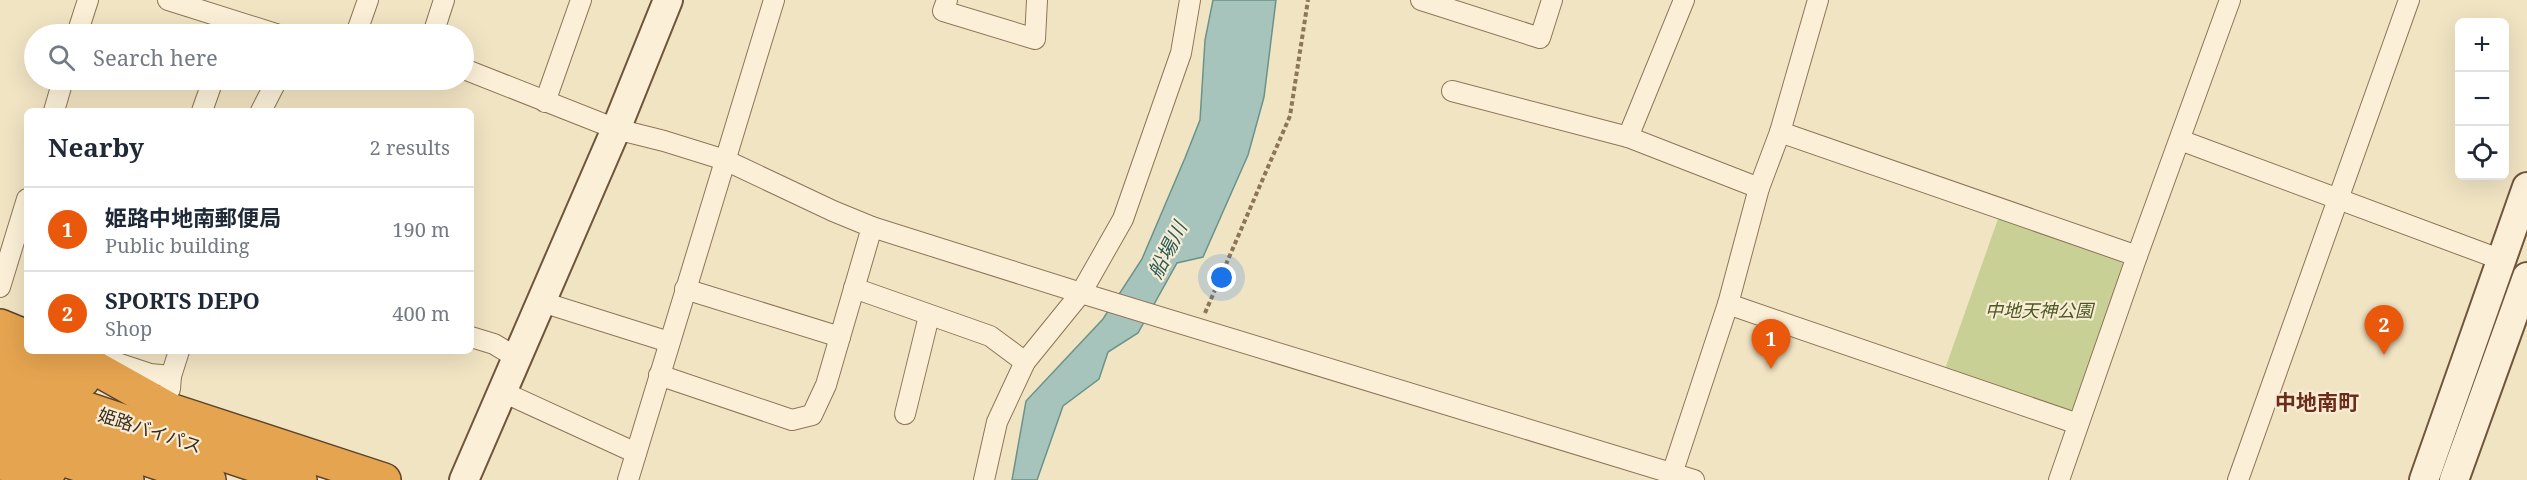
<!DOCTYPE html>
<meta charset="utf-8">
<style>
body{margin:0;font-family:"Noto Serif","Noto Sans JP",serif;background:#f2f2f3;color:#1f2937}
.controls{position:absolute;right:18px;top:18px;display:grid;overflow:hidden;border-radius:9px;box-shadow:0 6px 24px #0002}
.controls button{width:54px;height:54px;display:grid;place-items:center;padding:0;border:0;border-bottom:2px solid #e0e1e3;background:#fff;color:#1f2937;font:30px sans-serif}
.you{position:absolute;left:1222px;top:278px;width:21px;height:21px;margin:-15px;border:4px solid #fff;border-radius:50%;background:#1a73e8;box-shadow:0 0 0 9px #1a73e833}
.badge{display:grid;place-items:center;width:39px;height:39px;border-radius:50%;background:#ea580c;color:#fff;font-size:20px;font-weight:700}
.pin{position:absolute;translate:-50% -50px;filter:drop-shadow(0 2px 3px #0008)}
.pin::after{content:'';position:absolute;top:32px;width:21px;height:18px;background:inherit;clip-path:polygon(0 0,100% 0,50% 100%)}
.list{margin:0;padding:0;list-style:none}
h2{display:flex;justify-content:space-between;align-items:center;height:78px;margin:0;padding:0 24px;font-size:26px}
h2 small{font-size:20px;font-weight:400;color:#747a83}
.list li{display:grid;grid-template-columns:39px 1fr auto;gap:18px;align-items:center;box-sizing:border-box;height:84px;padding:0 24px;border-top:2px solid #e0e1e3}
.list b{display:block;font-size:22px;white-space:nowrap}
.list p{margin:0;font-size:20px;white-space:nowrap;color:#747a83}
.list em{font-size:20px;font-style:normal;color:#747a83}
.icon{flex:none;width:33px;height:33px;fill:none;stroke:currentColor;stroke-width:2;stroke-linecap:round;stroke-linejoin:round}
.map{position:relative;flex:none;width:2527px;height:480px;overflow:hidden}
.search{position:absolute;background:#fff;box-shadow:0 6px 24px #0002;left:24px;top:24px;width:450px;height:66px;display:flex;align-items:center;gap:15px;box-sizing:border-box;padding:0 21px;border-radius:33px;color:#747a83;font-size:22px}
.panel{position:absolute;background:#fff;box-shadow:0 6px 24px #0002;left:24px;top:108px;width:450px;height:246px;border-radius:9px}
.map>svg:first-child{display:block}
.green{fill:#c9d096}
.water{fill:#a6c4bb;stroke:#6b9389;stroke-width:1.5}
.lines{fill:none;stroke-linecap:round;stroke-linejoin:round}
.street-casing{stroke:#8d7559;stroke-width:22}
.secondary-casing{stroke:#6f553c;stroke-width:32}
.highway-casing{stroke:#5a422d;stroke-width:36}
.path{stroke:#8d7559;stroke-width:4;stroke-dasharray:4.5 3;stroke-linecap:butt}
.street{stroke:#fbf0d7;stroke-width:20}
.secondary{stroke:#fbf0d7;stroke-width:28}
.highway{stroke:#e5a44f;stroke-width:33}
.labels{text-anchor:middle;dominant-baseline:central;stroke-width:4.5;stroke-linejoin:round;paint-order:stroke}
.park-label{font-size:18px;font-style:italic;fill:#4b5923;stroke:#f8edd4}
.street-label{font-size:18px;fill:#3c2c1e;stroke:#f8edd4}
.water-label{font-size:20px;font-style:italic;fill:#2c5c5a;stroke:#f8edd4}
.quarter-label{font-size:21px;font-weight:bold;fill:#6b2c1a;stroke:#f8edd4}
</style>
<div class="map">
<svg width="2527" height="480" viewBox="0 0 2527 480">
<rect width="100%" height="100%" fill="#f1e4c3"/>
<path class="green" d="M1999 216 2120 259 2125 270 2077 409 2068 411 1945 369Z"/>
<path class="water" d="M1213 0H1276L1264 97 1248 155 1203 257 1177 263 1138 333 1108 352 1099 379 1063 406 1037 480H1012L1026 401 1103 319 1142 259 1185 158 1200 120 1205 40Z"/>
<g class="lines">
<g class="street-casing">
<g id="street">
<path d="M168 0 276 34"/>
<path d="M947 0 943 11 1035 39 1037 0"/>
<path d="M1421 0 1540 38 1552 0"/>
<path d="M1684 0 1628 137 1759 188"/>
<path d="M77 34 88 0"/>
<path d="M356 34 368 0"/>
<path d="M433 34 444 0"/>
<path d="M464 69 616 129 664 141 725 160 833 211 872 227 1081 293 1694 480"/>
<path d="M1452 91 1628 137"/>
<path d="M545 102 581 0"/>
<path d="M54 111 63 80"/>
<path d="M202 111 213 80"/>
<path d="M261 111 277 80"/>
<path d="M1780 132 2137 256"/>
<path d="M2180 140 2502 260"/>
<path d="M0 287 27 199"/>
<path d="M854 288 990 336 1025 362"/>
<path d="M685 289 840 337"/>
<path d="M542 302 669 342"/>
<path d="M1728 304 2078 424"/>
<path d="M471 337 494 344 517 358"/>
<path d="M99 357 150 374 171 376"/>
<path d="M659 375 792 420 812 415 826 385 872 227"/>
<path d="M170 389 171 376 179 351"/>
<path d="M503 392 636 453"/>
<path d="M905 414 929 316"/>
<path d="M628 480 774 0"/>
<path d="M984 480 997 422 1025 362 1081 293 1123 219 1181 53 1190 0"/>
<path d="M1670 480 1728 304 1759 188 1780 132 1818 0"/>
<path d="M2059 480 2137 256 2230 0"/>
<path d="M2238 480 2409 0"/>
</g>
</g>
<g class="secondary-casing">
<g id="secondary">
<path d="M464 480 616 129 668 0"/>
<path d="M2424 480 2527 187"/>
<path d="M2454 480 2527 277"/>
</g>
</g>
<g class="highway-casing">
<g id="highway">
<path d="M0 326 27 337"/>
<path d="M0 351 83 380"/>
<path d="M60 351 79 359 170 410 384 480"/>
<path d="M0 380 300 480"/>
<path d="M0 410 209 480"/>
<path d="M0 439 127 480"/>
<path d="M0 463 50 470"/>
</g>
</g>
<path class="path" d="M1205 313 1290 116 1308 0"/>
<use href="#street" class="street"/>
<use href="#secondary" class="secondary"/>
<use href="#highway" class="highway"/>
</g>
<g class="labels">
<g class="park-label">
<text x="2039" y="310">中地天神公園</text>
</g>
<g class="street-label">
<text transform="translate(150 430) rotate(18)">姫路バイパス</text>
</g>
<g class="water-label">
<text transform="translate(1167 250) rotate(-63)">船場川</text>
</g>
<g class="quarter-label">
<text x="2317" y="402">中地南町</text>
</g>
</g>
</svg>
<div class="controls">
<button>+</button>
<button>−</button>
<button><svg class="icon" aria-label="locate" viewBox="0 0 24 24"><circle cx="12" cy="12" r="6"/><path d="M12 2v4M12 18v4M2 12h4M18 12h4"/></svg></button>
</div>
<div class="you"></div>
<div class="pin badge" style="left:1771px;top:369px">1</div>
<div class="pin badge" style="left:2384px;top:355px">2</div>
<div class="search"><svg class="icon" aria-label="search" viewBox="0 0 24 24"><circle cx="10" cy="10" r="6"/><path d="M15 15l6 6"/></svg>Search here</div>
<section class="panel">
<h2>Nearby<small>2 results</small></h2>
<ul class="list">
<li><span class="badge">1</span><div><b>姫路中地南郵便局</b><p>Public building</p></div><em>190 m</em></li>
<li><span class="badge">2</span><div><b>SPORTS DEPO</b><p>Shop</p></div><em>400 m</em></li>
</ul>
</section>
</div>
